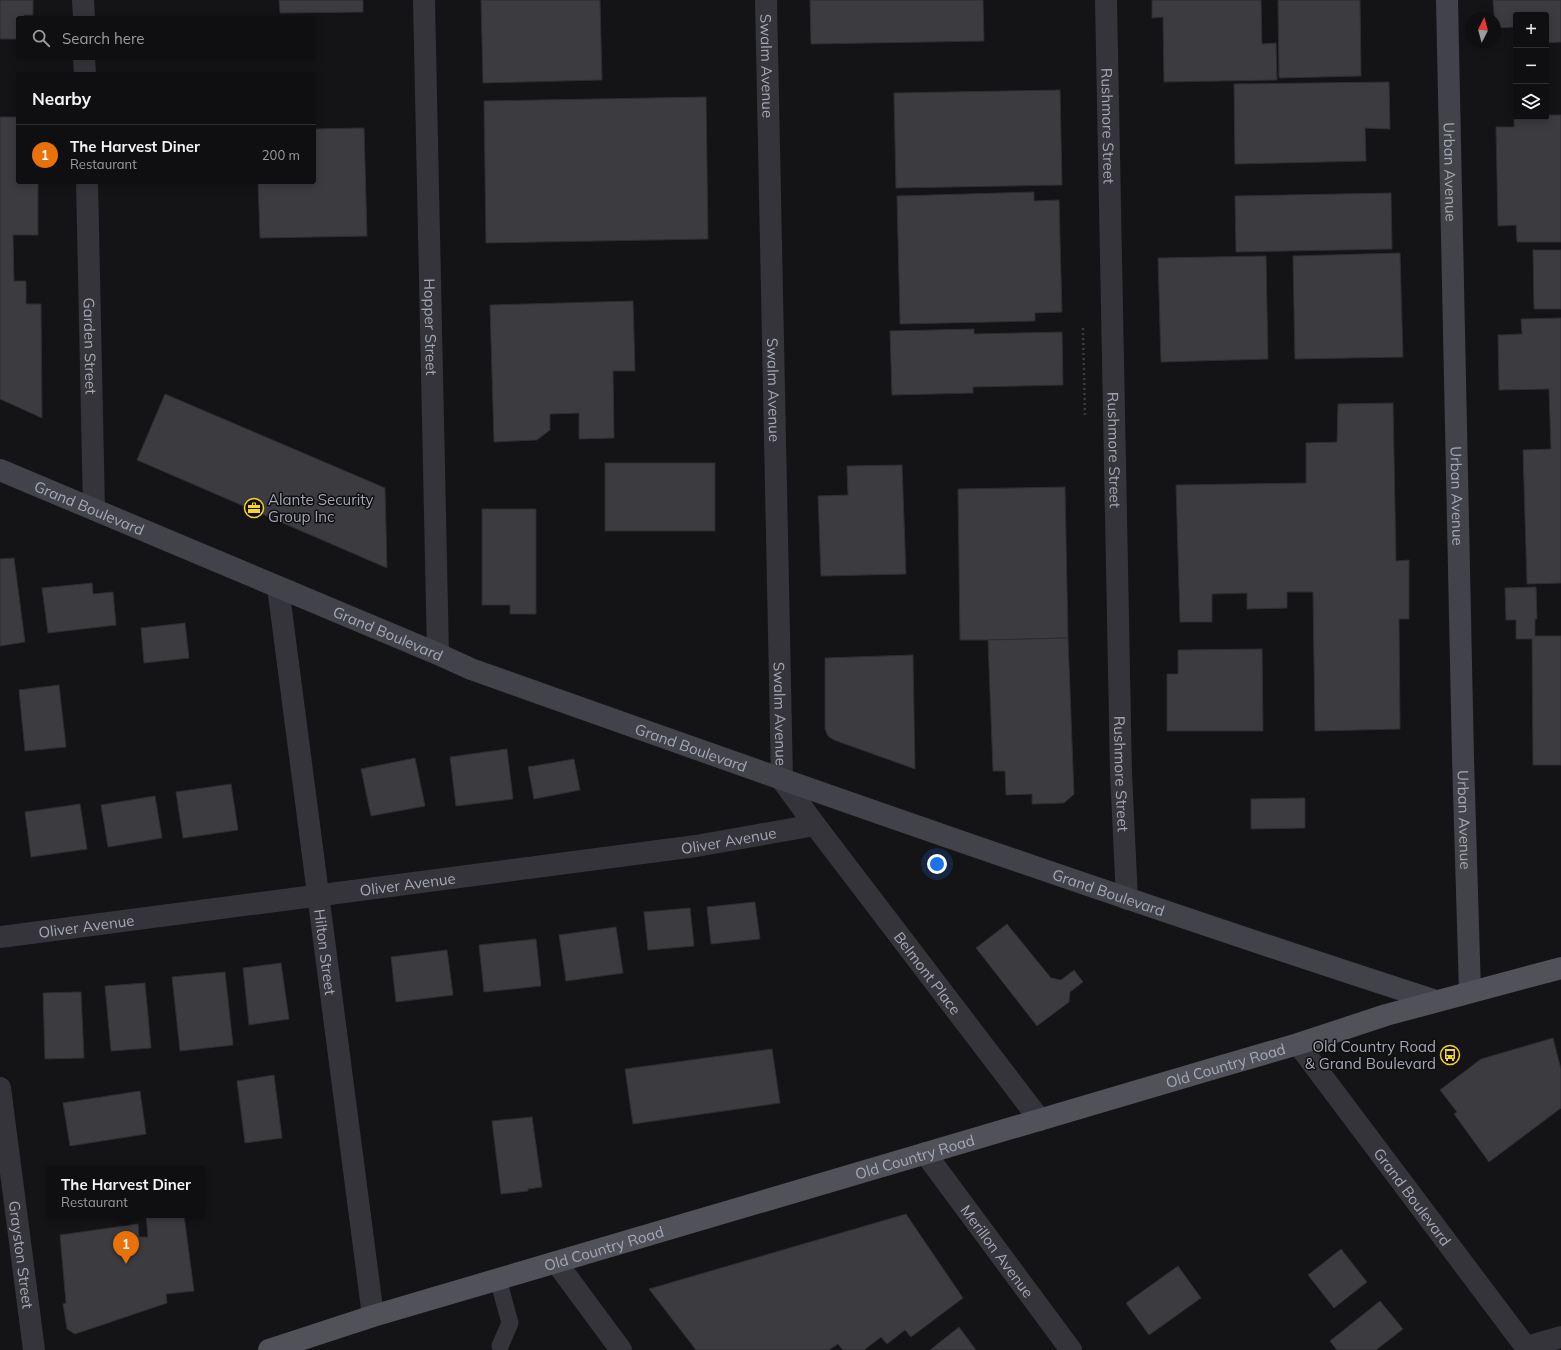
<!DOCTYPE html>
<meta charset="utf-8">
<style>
body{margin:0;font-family:Mulish,sans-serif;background:#181719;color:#f1f3f6}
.controls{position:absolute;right:12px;top:12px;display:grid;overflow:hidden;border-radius:4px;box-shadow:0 2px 10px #0003}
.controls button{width:36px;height:36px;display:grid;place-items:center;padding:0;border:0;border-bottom:1px solid #2f2e30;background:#0f0e10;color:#f1f3f6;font:20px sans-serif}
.compass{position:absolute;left:1465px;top:12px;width:36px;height:36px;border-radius:50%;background:#0f0e10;box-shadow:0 2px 10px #0003;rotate:6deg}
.you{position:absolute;left:937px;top:864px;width:14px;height:14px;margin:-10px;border:3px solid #fff;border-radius:50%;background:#1a73e8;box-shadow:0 0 0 6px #1a73e833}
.badge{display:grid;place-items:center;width:26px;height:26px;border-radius:50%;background:#2563eb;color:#fff;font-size:13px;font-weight:700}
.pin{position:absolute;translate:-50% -33px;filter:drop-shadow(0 1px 2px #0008)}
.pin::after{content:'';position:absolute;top:21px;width:14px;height:12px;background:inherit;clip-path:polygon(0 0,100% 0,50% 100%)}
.popup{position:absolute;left:47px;top:1166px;width:158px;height:52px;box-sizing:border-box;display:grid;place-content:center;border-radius:4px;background:#0f0e10;filter:drop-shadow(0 1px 3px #0005);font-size:13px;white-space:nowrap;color:#9b9c9f}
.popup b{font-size:15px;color:#f1f3f6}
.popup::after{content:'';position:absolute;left:50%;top:100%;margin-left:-8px;border:8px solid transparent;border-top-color:#0f0e10}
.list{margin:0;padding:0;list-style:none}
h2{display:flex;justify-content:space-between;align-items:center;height:52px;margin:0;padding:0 16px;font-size:17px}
h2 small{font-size:13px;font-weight:400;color:#9b9c9f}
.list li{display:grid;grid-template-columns:26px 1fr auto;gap:12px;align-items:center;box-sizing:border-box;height:60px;padding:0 16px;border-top:1px solid #2f2e30}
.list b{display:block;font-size:15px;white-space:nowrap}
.list p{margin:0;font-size:13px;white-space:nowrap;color:#9b9c9f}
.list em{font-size:13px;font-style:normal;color:#9b9c9f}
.icon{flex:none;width:22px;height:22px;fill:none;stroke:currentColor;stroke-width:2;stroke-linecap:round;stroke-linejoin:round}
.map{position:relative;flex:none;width:1561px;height:1350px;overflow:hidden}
.search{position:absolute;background:#0f0e10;box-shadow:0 2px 10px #0003;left:16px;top:16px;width:300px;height:44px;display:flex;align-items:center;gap:10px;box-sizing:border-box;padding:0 14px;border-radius:4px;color:#9b9c9f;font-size:15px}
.panel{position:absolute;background:#0f0e10;box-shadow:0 2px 10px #0003;left:16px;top:72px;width:300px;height:112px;border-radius:4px}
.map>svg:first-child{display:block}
.building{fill:#3b3b40;stroke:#2e2d31}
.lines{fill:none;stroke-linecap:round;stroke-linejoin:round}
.path{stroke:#3a3b41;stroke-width:2.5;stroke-dasharray:2 3;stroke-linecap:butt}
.lane{stroke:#34343a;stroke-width:17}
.street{stroke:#34343a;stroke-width:22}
.secondary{stroke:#42434a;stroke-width:22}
.primary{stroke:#505159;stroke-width:22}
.labels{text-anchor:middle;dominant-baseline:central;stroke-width:3;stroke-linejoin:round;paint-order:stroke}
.street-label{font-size:15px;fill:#a4a7b6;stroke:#0f0e10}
.poi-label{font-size:15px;fill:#a4a7b6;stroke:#0f0e10;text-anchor:start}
</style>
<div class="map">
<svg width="1561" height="1350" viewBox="0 0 1561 1350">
<rect width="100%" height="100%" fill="#141315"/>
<g class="building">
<path d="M0 0H33V15H24V18H18V39H0Z"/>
<path d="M279 0H363V12L280 13Z"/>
<path d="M481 0H600L602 80 483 83Z"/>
<path d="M810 0H983L984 41 811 44Z"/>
<path d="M1152 0H1261L1262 44 1276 43 1277 80 1164 82 1163 17 1152 18Z"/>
<path d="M1278 0H1360L1361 76 1279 78Z"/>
<path d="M1493 0H1561V42L1546 43V15H1516V27L1495 28Z"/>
<path d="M1389 82 1390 129 1365 128 1366 161 1235 164 1234 84Z"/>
<path d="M1060 90 1062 185 896 188 894 93Z"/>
<path d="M706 97 708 239 486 243 484 101Z"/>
<path d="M1546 115H1561V242H1517L1516 225 1498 226 1496 127H1514V116H1516V117H1546Z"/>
<path d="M0 117H18V182H38V235H13L14 281H26V304H41L42 418 0 399Z"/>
<path d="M364 128 367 236 260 238 258 182H314V129Z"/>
<path d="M1034 192V201L1059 200 1062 312 1035 313V321L900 324 897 196Z"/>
<path d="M1391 193 1392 249 1236 252 1235 196Z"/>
<path d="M1533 250H1561V309H1534Z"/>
<path d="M1400 253 1403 357 1295 359 1293 256Z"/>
<path d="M1266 256 1268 359 1161 362 1158 258Z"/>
<path d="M633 301 635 371H613L614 438 579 439V413L550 414V430L537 440 494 442 490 305Z"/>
<path d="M1561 318V583L1527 584 1523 450 1551 449 1549 389 1499 390 1498 335 1522 334 1521 319Z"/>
<path d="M974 329V334L1062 332 1063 385 973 387V393L892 395 890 331Z"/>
<path d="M165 394 385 488 387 568 137 460Z"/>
<path d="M1393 403 1396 561 1409 560V619H1399L1400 729 1315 731 1313 592H1287V608L1247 609V593L1212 594V622H1180L1176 485 1306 483V443L1337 442 1338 404Z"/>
<rect x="605" y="463" width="110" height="68"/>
<path d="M902 465 906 574 821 576 818 496 848 495 847 466Z"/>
<path d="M1065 487 1068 638 988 640H960L958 489Z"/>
<path d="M482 509H536V614H510V605H482Z"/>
<path d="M14 558 25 642 0 646V559Z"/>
<path d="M92 583 93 594 113 592 116 625 48 633 42 588Z"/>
<path d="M1536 587 1537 619H1535V636H1561V765H1533L1532 639H1516V620H1506L1505 588Z"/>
<path d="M185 623 189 658 144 663 141 628Z"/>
<path d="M1068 638 1074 794 1064 803 1032 804V794L1006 795 1005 771H993L988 640Z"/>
<path d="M1262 649 1263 731H1167V674H1178V650Z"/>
<path d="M913 655 915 769 834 740 828 736 825 729V658Z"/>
<path d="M59 685 66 747 25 751 19 690Z"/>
<path d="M507 749 513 799 456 806 450 757Z"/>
<path d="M415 758 425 806 371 816 361 769Z"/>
<path d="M574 759 580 790 534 799 528 767Z"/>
<path d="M231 784 238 830 183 838 176 792Z"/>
<path d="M155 796 162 838 108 847 101 805Z"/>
<path d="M1305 798V828L1251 829V799Z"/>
<path d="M80 804 87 849 31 857 25 812Z"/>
<path d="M755 902 760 939 711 944 707 907Z"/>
<path d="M690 908 694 946 648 950 644 912Z"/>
<path d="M1007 924 1051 978 1061 980 1074 970 1083 982 1070 992 1069 1002 1037 1026 976 948Z"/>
<path d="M616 927 623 973 566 981 559 935Z"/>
<path d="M536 939 541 986 484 992 479 945Z"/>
<path d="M447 950 453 995 396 1002 391 957Z"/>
<path d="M281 963 289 1019 249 1025 243 968Z"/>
<path d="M225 972 233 1045 180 1051 172 977Z"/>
<path d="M145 983 151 1048 111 1051 105 986Z"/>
<path d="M81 992 84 1058 45 1059 43 993Z"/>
<path d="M1553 1038 1561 1069V1108L1489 1162 1454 1114 1457 1112 1440 1090 1481 1059Z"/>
<path d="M772 1049 780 1103 633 1124 625 1069Z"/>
<path d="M274 1075 282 1138 245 1143 237 1081Z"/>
<path d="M140 1091 146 1134 70 1146 63 1103Z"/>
<path d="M532 1117 542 1187 528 1189V1191L501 1194 492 1121Z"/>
<path d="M906 1214 963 1298 911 1337 905 1330 887 1344 881 1337 864 1350H843L838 1344 829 1350H696L649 1289Z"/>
<path d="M146 1215H184L194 1291 166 1294 167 1303 75 1334 67 1329 63 1304 66 1303 60 1235 138 1224 139 1237H148Z"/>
<path d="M1341 1249 1367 1282 1334 1308 1308 1275Z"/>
<path d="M1178 1266 1201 1298 1149 1335 1126 1303Z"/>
<path d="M1380 1301 1403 1329 1376 1350H1337L1330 1341Z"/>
<path d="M959 1327 976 1350H930Z"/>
</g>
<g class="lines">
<path class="path" d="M1083 328 1085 418"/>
<path class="lane" d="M498 1279 510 1323 500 1346"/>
<g class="street">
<path d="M83 0 84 18"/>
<path id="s1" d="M424 0 438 654"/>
<path id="s2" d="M766 0 782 780 815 825 1040 1120"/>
<path id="s3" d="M1106 0 1121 773 1127 899"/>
<path d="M84 58 85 74"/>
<path id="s4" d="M87 182 94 509"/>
<path id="s5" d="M278 587 373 1316"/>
<path id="s6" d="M0 937 696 846 815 825"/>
<path id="s7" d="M1298 1044 1528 1350"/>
<path id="s8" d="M0 1088 34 1350"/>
<path id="s9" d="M925 1153 1071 1350"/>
<path d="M556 1262 621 1350"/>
<path d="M1526 1347 1561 1337"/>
</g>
<g class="secondary">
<path id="s10" d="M1447 0 1463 758 1470 992"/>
<path id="s11" d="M0 470 438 654 471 669C791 783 1112 896 1436 1001"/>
</g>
<path class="primary" id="s12" d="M269 1350 373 1316 1222 1066 1298 1044 1386 1015 1561 968"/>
</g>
<defs>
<g id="office-ring" transform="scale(1)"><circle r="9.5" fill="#0f0e10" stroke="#f8d629" stroke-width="1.5"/><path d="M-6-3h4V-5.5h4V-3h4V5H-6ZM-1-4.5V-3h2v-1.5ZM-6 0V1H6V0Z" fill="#f8d629"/></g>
<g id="bus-ring" transform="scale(1)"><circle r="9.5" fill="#0f0e10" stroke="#f8d629" stroke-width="1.5"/><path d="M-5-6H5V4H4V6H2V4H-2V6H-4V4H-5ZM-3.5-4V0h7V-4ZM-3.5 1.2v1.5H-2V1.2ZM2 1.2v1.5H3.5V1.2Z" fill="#f8d629"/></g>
</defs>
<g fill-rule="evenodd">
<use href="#office-ring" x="254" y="508"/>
<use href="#bus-ring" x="1450" y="1055"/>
</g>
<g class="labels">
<g class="street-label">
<text stroke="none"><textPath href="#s2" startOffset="66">Swalm Avenue</textPath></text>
<text stroke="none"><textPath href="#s3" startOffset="126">Rushmore Street</textPath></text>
<text stroke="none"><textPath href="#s10" startOffset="172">Urban Avenue</textPath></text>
<text stroke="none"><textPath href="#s1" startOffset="327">Hopper Street</textPath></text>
<text stroke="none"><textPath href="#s4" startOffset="164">Garden Street</textPath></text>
<text stroke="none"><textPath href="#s2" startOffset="390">Swalm Avenue</textPath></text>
<text stroke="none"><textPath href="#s3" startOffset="450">Rushmore Street</textPath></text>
<text stroke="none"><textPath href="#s10" startOffset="496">Urban Avenue</textPath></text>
<text stroke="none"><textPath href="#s11" startOffset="97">Grand Boulevard</textPath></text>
<text stroke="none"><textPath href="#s11" startOffset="421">Grand Boulevard</textPath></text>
<text stroke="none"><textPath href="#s2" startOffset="714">Swalm Avenue</textPath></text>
<text stroke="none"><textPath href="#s11" startOffset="745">Grand Boulevard</textPath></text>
<text stroke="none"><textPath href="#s3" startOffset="774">Rushmore Street</textPath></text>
<text stroke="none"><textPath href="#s10" startOffset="820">Urban Avenue</textPath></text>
<text stroke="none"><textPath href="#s6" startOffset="735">Oliver Avenue</textPath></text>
<text stroke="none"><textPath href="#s6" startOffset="411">Oliver Avenue</textPath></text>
<text stroke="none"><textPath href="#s11" startOffset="1187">Grand Boulevard</textPath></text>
<text stroke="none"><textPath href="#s6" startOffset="87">Oliver Avenue</textPath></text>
<text stroke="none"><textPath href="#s5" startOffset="368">Hilton Street</textPath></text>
<text stroke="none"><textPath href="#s2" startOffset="1022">Belmont Place</textPath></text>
<text stroke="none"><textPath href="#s12" startOffset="998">Old Country Road</textPath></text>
<text stroke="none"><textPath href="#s12" startOffset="674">Old Country Road</textPath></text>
<text stroke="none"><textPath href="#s7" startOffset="191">Grand Boulevard</textPath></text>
<text stroke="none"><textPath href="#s12" startOffset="350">Old Country Road</textPath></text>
<text stroke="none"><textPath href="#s9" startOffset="122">Merillon Avenue</textPath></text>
<text stroke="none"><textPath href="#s8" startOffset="168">Grayston Street</textPath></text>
</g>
<g class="poi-label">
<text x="268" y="499">Alante Security<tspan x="268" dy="17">Group Inc</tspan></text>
<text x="1436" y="1046" text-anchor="end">Old Country Road<tspan x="1436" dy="17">&amp; Grand Boulevard</tspan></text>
</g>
</g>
</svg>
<div class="controls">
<button>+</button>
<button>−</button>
<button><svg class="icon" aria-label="layers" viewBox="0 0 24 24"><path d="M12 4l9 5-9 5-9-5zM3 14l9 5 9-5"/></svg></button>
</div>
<svg class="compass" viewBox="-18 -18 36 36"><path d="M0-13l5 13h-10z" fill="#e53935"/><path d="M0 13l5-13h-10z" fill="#9b9c9f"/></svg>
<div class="you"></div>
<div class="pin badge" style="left:126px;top:1264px;background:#e8710a">1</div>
<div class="popup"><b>The Harvest Diner</b>Restaurant</div>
<div class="search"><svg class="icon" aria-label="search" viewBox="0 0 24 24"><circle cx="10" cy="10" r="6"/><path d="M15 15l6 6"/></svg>Search here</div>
<section class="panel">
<h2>Nearby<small></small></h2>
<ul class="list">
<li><span class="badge" style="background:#e8710a">1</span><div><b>The Harvest Diner</b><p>Restaurant</p></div><em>200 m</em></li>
</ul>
</section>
</div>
